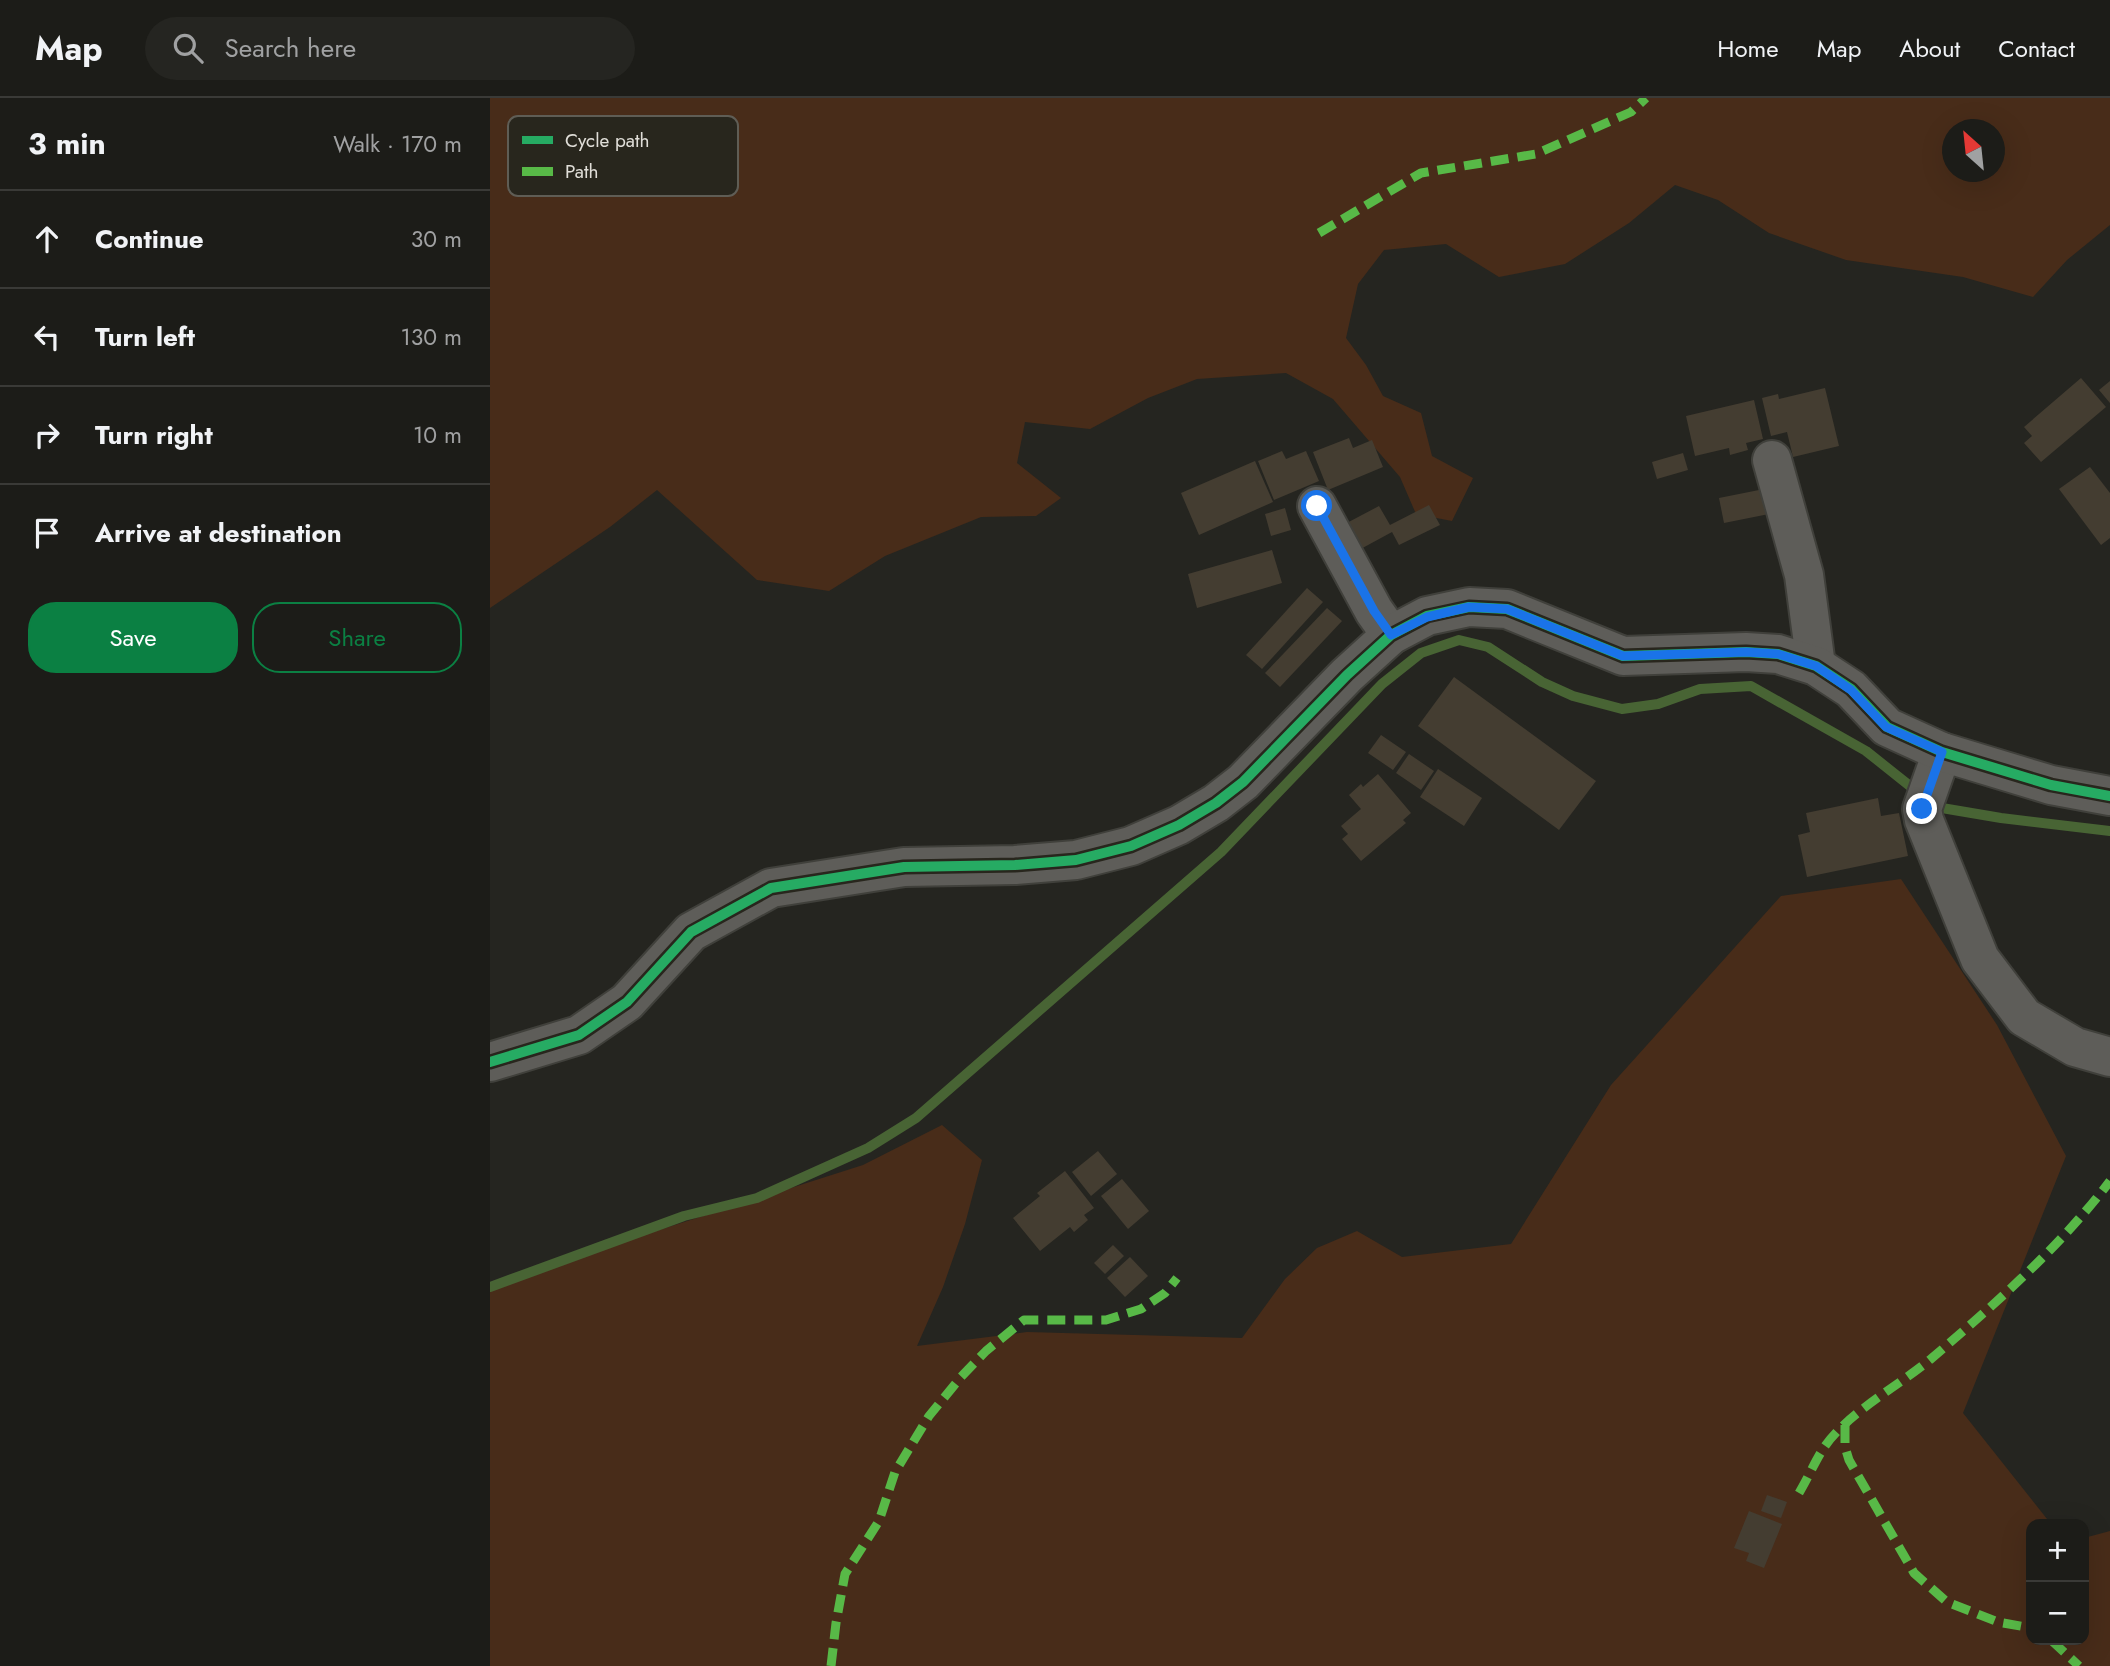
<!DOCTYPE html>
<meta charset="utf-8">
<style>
body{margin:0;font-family:Jost,sans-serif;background:#252521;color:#f1f3f6}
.controls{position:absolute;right:21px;bottom:21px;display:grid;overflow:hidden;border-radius:14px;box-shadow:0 7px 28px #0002}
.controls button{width:63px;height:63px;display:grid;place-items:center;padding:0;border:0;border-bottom:2px solid #3a3a37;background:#1c1c18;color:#f1f3f6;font:35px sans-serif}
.compass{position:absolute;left:1452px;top:21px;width:63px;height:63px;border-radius:50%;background:#1c1c18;box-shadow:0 7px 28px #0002;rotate:333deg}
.stop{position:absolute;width:21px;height:21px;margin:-16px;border:5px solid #1a73e8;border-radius:50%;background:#fff}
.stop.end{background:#1a73e8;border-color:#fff;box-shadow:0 2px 7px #0008}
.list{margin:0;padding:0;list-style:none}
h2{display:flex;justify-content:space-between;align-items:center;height:91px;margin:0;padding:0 28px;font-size:30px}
h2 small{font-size:23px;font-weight:400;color:#a0a1a2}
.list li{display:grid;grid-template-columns:46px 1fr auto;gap:21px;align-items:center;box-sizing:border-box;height:98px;padding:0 28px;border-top:2px solid #3a3a37}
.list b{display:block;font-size:26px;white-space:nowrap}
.list em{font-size:23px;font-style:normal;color:#a0a1a2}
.actions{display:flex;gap:14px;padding:21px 28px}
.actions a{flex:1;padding:16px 0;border:2px solid #0b8043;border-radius:28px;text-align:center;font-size:24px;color:#0b8043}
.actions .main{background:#0b8043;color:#fff}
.icon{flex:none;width:38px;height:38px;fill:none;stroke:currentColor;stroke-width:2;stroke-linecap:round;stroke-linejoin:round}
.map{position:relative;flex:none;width:1620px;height:1568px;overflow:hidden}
header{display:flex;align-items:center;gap:42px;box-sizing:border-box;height:98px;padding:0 35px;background:#1c1c18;border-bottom:2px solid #3a3a37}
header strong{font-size:33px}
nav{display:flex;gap:38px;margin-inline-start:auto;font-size:24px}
.search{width:490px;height:63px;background:#252521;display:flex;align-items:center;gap:18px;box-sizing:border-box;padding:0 24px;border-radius:38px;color:#a0a1a2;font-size:26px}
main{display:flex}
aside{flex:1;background:#1c1c18}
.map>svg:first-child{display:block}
.green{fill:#482c19;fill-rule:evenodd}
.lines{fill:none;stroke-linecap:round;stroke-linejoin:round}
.stream{stroke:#486434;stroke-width:10}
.building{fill:#443d31}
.minor-casing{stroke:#40403b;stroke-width:42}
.minor{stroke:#5e5d59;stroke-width:38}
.quiet{stroke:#58b947;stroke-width:9;stroke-dasharray:18 9;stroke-linecap:butt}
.cycleway-casing{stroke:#28261d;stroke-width:15}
.cycleway{stroke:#26ab63;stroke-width:10}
.route{stroke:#1a73e8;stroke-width:9}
.key{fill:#28261d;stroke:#5f5d55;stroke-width:2}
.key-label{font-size:19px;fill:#e0ded8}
</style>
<header>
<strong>Map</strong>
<div class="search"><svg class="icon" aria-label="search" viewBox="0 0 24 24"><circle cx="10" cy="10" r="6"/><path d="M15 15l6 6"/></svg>Search here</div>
<nav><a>Home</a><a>Map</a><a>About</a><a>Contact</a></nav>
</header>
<main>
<aside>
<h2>3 min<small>Walk · 170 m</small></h2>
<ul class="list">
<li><svg class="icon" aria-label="ahead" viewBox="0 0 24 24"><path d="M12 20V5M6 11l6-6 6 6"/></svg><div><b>Continue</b></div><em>30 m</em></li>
<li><svg class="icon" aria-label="left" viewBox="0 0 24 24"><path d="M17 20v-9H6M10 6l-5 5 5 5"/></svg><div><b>Turn left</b></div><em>130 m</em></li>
<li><svg class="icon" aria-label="right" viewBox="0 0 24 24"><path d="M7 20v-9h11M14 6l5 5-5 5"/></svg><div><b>Turn right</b></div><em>10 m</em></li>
<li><svg class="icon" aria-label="arrive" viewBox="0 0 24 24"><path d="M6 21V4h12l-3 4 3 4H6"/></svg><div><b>Arrive at destination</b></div></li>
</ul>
<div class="actions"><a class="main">Save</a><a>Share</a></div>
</aside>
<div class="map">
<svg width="1620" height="1568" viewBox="0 0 1620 1568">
<rect width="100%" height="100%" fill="#252520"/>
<g class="green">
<path d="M0 0H1620V127L1577 162 1543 199 1473 179 1356 162 1279 135 1228 102 1185 87 1139 125 1075 166 1009 179 956 146 894 152 868 186 856 240 876 267 893 298 931 315 942 358 983 380 962 423 926 416 910 379 843 301 796 275 707 281 658 300 600 331 535 324 527 365 571 400 546 418 491 419 395 458 339 493 267 482 167 392 120 429 0 510ZM1462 32H1504V74H1462Z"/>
<path d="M1411 781 1507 927 1576 1058 1473 1315 1561 1426H1541V1542H1594V1440L1620 1433V1568H0V1186L373 1067 452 1027 492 1062 475 1126 453 1189 427 1248 537 1234 752 1240 795 1181 827 1150 867 1133 912 1159 1021 1146 1121 987 1291 798Z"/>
</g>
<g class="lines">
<g class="stream">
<path d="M1442 705 1446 709 1511 720 1620 733"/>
<path d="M0 1189 194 1118 267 1100 378 1050 426 1020 731 754 892 586 931 555 969 542 998 549 1052 584 1083 598 1132 611 1168 606 1210 591 1261 588 1376 653 1430 696"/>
</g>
</g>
<g class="building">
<path d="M1591 280 1616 309 1551 364 1534 345 1542 338 1534 329Z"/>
<path d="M1620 283V305L1609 292Z"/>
<path d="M1335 290 1349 348 1303 359 1297 334 1281 338 1272 300 1288 296 1289 301Z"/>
<path d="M1264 302 1273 341 1256 345 1258 352 1240 357 1239 350 1205 358 1196 318Z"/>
<path d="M859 340 863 350 882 342 893 369 838 392 823 354Z"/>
<path d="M792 353 796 361 816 353 829 383 784 402 768 363Z"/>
<path d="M1193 355 1198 372 1167 381 1162 364Z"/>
<path d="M765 363 783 404 709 437 691 395Z"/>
<path d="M1600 369 1620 395V440L1611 447 1569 391Z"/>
<path d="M1274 391 1279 416 1234 425 1229 400Z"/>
<path d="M939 407 950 427 909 447 902 434 867 453 853 427 889 408 900 427Z"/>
<path d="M795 410 801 432 781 438 775 416Z"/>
<path d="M782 452 792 485 707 510 698 476Z"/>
<path d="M817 490 833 504 772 571 756 557Z"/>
<path d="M837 510 852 523 790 589 775 575Z"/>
<path d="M964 579 1106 683 1069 732 928 628Z"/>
<path d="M891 637 916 654 903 672 878 655Z"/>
<path d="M919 656 944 673 931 692 906 675Z"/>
<path d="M948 671 992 700 974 728 930 699Z"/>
<path d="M888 676 921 715 913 722 916 725 871 763 852 741 858 736 851 728 871 711 859 697 871 686 873 689Z"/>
<path d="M1388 700 1391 718 1409 715 1418 758 1317 779 1308 737 1320 734 1316 715Z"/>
<path d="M608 1053 627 1076 601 1098 582 1074Z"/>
<path d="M575 1073 604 1110 594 1117 598 1122 584 1134 580 1129 550 1153 523 1120 550 1098 547 1095Z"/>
<path d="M632 1081 659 1113 638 1131 611 1098Z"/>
<path d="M623 1147 634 1158 615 1176 604 1165Z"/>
<path d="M640 1159 658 1178 635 1199 617 1180Z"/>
<path d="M1277 1397 1297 1404 1291 1420 1271 1413Z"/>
<path d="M1259 1413 1292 1426 1274 1470 1256 1463 1259 1455 1244 1450Z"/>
</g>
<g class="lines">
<g class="minor-casing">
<g id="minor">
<path d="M1282 362 1314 477 1326 568"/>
<path d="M827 408 884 513 901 537"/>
<path d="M1452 654 1432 711 1434 722 1490 861 1534 919 1585 949 1620 959"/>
<path d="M0 964 89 937 137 904 201 834 281 790 414 769 525 767 586 762 641 748 689 727 726 705 753 684 857 577 901 537 937 518 979 509 1017 511 1133 558 1256 554 1288 556 1326 568 1361 591 1397 629 1452 654 1561 687 1620 698"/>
</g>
</g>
<use href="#minor" class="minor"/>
<g class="quiet">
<path d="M829 135 931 75 1046 56 1141 14 1156 0"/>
<path d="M1355 1327V1349L1359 1362 1424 1475 1457 1504 1508 1524 1541 1530"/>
<path d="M1309 1395C1318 1380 1325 1363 1335 1348 1359 1314 1410 1287 1442 1260 1505 1206 1570 1149 1620 1083"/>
<path d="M1561 1542 1589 1568"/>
<path d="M341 1568 346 1525 355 1476 389 1423 405 1374 439 1318 471 1279 496 1253 534 1222H616L651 1211 675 1195 687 1180"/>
</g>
<g class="cycleway-casing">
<path id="cycleway" d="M0 964 89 937 137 904 201 834 281 790 414 769 525 767 586 762 641 748 689 727 726 705 753 684 857 577 901 537 937 518 979 509 1017 511 1133 558 1256 554 1288 556 1326 568 1361 591 1397 629 1452 654 1561 687 1620 698"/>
</g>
<use href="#cycleway" class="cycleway"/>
</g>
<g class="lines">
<path class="route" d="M827 408 884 513 901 537 937 519 979 509 1017 511 1133 558 1256 554 1288 556 1326 568 1361 592 1396 629 1452 654 1432 711"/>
</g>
<rect x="18" y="18" width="230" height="80" rx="10" class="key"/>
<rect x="32" y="38" width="31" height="8" fill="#26ab63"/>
<rect x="32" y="69" width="31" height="9" fill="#58b947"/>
<g class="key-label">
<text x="75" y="49">Cycle path</text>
<text x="75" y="80">Path</text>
</g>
</svg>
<div class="controls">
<button>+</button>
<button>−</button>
</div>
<svg class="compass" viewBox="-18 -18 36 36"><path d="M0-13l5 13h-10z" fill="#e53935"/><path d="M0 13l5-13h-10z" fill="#a0a1a2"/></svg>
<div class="stop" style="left:827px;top:408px"></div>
<div class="stop end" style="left:1432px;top:711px"></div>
</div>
</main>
